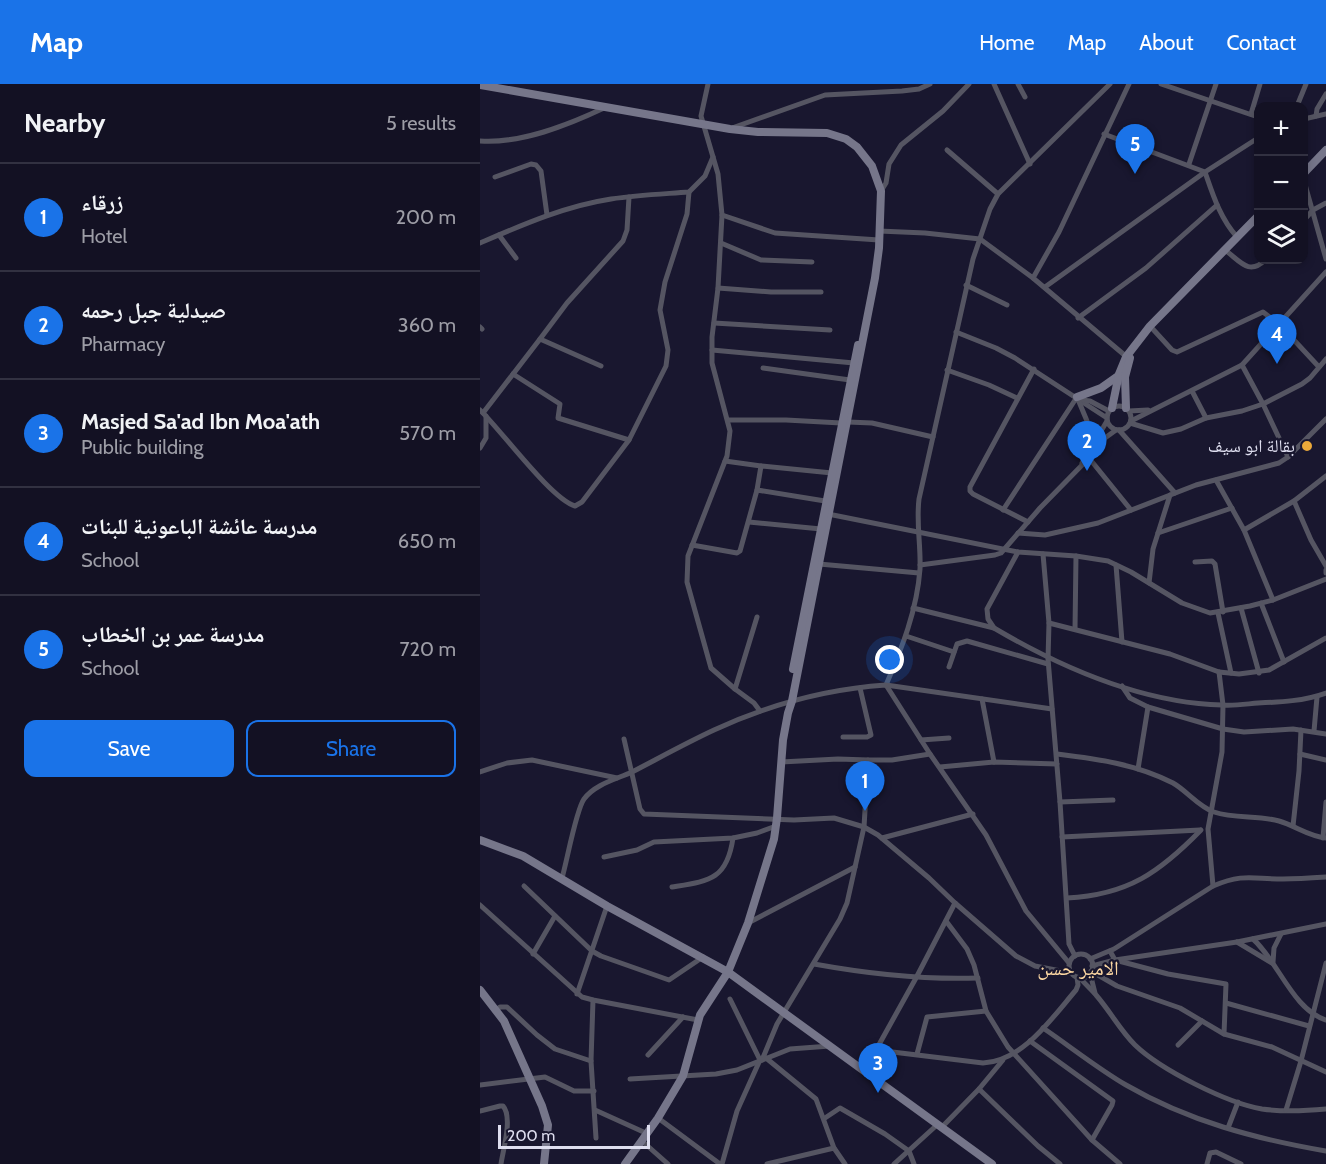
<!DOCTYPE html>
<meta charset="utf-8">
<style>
body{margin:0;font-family:Cabin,"Noto Naskh Arabic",sans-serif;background:#1c1a2b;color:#f1f3f6}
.controls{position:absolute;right:18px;top:18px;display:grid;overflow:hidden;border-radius:12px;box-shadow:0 3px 9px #0003}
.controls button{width:54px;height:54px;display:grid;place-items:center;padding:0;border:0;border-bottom:2px solid #323141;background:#131123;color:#f1f3f6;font:30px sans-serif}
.scale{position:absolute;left:18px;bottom:15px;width:152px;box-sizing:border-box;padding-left:6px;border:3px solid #dedeef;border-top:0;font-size:16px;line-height:21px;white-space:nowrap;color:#dedeef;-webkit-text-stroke:4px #19172f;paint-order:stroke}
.you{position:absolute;left:410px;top:576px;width:21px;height:21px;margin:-15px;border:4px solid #fff;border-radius:50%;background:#1a73e8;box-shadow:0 0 0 9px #1a73e833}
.badge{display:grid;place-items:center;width:39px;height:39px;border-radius:50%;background:#1a73e8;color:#fff;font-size:20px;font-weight:700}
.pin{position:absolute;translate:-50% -50px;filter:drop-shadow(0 2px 3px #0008)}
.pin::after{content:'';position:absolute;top:32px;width:21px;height:18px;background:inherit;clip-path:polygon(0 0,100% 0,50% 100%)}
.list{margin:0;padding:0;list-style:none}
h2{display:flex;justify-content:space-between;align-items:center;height:78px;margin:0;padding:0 24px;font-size:26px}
h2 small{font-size:20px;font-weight:400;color:#9d9da6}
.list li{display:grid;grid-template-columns:39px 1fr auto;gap:18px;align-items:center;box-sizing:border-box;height:108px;padding:0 24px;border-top:2px solid #323141}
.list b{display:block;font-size:22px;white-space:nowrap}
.list p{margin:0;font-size:20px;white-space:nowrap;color:#9d9da6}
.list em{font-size:20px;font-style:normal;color:#9d9da6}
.actions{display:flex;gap:12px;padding:18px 24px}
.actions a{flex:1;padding:14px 0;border:2px solid #1a73e8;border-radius:12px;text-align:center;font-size:21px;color:#1a73e8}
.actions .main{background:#1a73e8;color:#fff}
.icon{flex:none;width:33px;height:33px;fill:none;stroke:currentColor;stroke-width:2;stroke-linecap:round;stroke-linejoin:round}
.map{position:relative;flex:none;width:846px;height:1080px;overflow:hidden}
header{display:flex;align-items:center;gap:36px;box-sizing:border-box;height:84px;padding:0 30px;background:#1a73e8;color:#fff}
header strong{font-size:28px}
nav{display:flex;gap:33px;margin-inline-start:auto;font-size:21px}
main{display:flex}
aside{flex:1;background:#131123}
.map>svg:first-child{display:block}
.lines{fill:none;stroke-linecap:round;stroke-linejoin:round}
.street{stroke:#555562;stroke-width:5}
.secondary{stroke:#76768a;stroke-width:8}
.poi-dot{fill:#eba93a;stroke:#19172f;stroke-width:2}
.labels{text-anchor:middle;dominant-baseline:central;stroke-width:4.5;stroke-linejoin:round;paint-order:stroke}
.poi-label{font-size:18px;fill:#dedeef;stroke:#19172f;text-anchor:end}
.neighbourhood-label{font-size:20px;fill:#fdd8a3;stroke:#19172f}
</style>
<header>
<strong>Map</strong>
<nav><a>Home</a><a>Map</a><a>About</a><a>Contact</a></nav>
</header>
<main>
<aside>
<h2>Nearby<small>5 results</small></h2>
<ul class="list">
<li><span class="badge">1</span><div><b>زرقاء</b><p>Hotel</p></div><em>200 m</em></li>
<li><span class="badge">2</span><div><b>صيدلية جبل رحمه</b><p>Pharmacy</p></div><em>360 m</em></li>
<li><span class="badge">3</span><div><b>Masjed Sa'ad Ibn Moa'ath</b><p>Public building</p></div><em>570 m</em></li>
<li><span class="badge">4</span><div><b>مدرسة عائشة الباعونية للبنات</b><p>School</p></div><em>650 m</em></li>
<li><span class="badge">5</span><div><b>مدرسة عمر بن الخطاب</b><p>School</p></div><em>720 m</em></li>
</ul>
<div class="actions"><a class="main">Save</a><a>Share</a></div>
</aside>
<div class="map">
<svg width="846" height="1080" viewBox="0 0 846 1080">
<rect width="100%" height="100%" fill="#19172f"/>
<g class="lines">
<g class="street">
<path d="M228 0 221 32 238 90 242 131 238 204 232 253V279L250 347 247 372 208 472 207 498 231 584 255 605 274 619 280 627"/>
<path d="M514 0 550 80"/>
<path d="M538 0 545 13"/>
<path d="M681 0 778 33"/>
<path d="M817 22 826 0"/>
<path d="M771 30 780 0"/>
<path d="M836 32 837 25 846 10"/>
<path d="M824 35 846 30"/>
<path d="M252 44 345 11 422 7 439 5 450 0"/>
<path d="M624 50 725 88C733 111 740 134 757 153"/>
<path d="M0 57C41 60 88 41 124 24"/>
<path d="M467 66 518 110"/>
<path d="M709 80 736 0"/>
<path d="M15 93 51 80 56 81 61 87 67 131"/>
<path d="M824 97 846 175"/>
<path d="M401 107 406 99 409 80 421 61 463 27 489 0"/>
<path d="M242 131 295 149 399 156"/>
<path d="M824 136 833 126 846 119"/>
<path d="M399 147 445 149 500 155 553 194 579 148 649 0"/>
<path d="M19 151 36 174"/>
<path d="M0 159C42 141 85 122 131 115 157 111 183 110 209 108L225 92 233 73"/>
<path d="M241 159 281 176 332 178"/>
<path d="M745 166C760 177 769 192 785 176"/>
<path d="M553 194 648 274"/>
<path d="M486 201 527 221"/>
<path d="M565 203 725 88 778 54"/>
<path d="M238 204 291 208H341"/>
<path d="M598 234 666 184 737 121"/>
<path d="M234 239 350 246"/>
<path d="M670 242 692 266 697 268 783 228 800 241 839 283"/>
<path d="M0 243 2 245"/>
<path d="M476 248 516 264 535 274 627 334"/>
<path d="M60 255 87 219 143 157 147 146 149 113"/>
<path d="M232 266 374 279"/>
<path d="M762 281 783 320 808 373"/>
<path d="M283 284 370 296"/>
<path d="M467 286 509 301 537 314"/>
<path d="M33 290 80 320 78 334 149 356"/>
<path d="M712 307 726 334"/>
<path d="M602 316 610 317 629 327"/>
<circle cx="639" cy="334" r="12"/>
<path d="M0 326C21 346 71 415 95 422L102 418 149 356 186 282 188 266 180 226 185 198 207 130 209 108"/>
<path d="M649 327 668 326"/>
<path d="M3 329 60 255 121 282"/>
<path d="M248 336H306L361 339"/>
<path d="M651 337 762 281 846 188"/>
<path d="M368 338 392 339 453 353"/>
<path d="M650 339 683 349 701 345 726 334 762 327 783 320 822 300 830 294 846 275"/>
<path d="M639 346 695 409"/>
<path d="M0 364 6 354V332"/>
<path d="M609 374 651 426"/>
<path d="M245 377 281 382"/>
<path d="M602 379 627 337"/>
<path d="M736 396 764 446 793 516"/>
<path d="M277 406 345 417"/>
<path d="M814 417 831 456 846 482"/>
<path d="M523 426 597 313 607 337 610 363"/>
<path d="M348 430 538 468 596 472 628 477 651 488 702 519 730 529 770 522 793 516 846 495"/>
<path d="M269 438 341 445"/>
<path d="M548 438 493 410 490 407V403L554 285"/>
<path d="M764 446 814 417 846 392"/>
<path d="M538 449 565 451 618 439 716 401 799 379 808 373 846 335"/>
<path d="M678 449 752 424"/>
<path d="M212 461 257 469 260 467 277 406 281 382 352 389"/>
<path d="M538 468 507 525 508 535 514 544C582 584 661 619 742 621 754 622 766 620 778 619 801 618 824 617 846 609"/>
<path d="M563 470 569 539 568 575 580 718 589 860 595 872"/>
<path d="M715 478 732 477 735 480 743 528"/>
<path d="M339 480 439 489"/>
<path d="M440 481 515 471 521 469 560 424 609 374 625 354 636 346"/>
<path d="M636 481 642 558"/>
<path d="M846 486V489"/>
<path d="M669 499 673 465 690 411"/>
<path d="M781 519 804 578"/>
<path d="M433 524 514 544"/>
<path d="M761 524 779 589"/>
<path d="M738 529 751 589"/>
<path d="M569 539 690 570 739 588 759 590 789 586 846 554"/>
<path d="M595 545 596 472"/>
<path d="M426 552 474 568"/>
<path d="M469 583 477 560 487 557 568 580"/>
<path d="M406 601C422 564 437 526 440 485 441 461 436 439 439 415L493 175 510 125 518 110 630 0"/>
<path d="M406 601 450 670 506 751 546 827 589 879"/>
<path d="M642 602 650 614 668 623 743 645 764 648 813 645 846 650"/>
<path d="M255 605 277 533"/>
<path d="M502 615 514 678"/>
<path d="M834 647 837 613"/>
<path d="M363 653H387L391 651 380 604"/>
<path d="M144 655 160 725 164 730 314 736 354 734 384 743 398 751 449 794 475 819 536 872 555 882 591 889"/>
<path d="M441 656 469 654"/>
<path d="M577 670C617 675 656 680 693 699 707 707 719 723 734 728 755 735 778 731 799 737 816 742 828 752 846 754"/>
<path d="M820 670 846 676"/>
<path d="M301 678 358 675 388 676"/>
<path d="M460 683 514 678 577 680"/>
<path d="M658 685 668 623"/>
<path d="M0 688 27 679 52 676 137 694"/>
<path d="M580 718 633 716"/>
<path d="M813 742 819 687 821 646"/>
<path d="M582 753 720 746"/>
<path d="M402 754 493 730"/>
<path d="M843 754 846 718"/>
<path d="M124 773 157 766 174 758 253 754 277 749 296 742"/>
<path d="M82 794C87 777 96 726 104 715 115 700 137 695 152 688 179 674 206 659 234 646 288 621 347 605 406 601L572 625"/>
<path d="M44 802 112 867 121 872 189 896 223 873"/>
<path d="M733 802 728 745 742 668 743 621 739 588"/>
<path d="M192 803C229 797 247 796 253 754"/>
<path d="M587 814C648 811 680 788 721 746"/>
<path d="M0 821 102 913 113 916 218 936"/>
<path d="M466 837 487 865 494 881 506 927 528 963 612 1056 640 1080"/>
<path d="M268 839 375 783"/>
<path d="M773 855C798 877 813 926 846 936"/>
<path d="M757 858 792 879"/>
<path d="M630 867 635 876 688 890 746 900 744 950"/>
<path d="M53 870 75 832"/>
<circle cx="601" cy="882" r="12"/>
<path d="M610 875 634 865 733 802C764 789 772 795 803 795 817 795 832 794 846 793"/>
<path d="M793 878 794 864 801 850"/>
<path d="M334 880C389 890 442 896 498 894"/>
<path d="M612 882 635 876 757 858 846 840"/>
<path d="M611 887 637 902 700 924 744 950 792 963 846 988"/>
<path d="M610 889 615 909"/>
<path d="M600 894C605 900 611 905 616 911 630 927 640 946 655 961 681 986 747 1019 782 1025 803 1028 825 1027 846 1025"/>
<path d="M97 910 127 822"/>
<path d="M113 916 111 977 116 1054"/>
<path d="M746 919 829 942"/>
<path d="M16 926 20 923H27L57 951 75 965 111 977"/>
<path d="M563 944C591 963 617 984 646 1001 708 1037 776 1055 846 1067"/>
<path d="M550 957 633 1017 632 1021 612 1056"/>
<path d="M698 961 722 937"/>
<path d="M396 966 503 979C543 977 572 934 596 906L598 901 597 893"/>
<path d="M437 970 447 933 506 927"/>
<path d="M168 971 203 933"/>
<path d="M286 974 336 1015 354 1064 365 1080"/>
<path d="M282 976 297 940 360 835 367 819 384 743 388 676H412L450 670"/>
<path d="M383 984 396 966 436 894 475 819"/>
<path d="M150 995 236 990 257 986 310 965 350 962"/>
<path d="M0 1001 65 993 94 1007H114"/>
<path d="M499 1005 523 976"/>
<path d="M115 1026 168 1050"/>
<path d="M806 1026 821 977 846 879"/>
<path d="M0 1027 20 1022H23C33 1033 23 1066 21 1080"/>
<path d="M178 1034 240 1080"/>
<path d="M345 1034 360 1024 405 1050 429 1067 434 1080"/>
<path d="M462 1043 499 1005 558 1062 580 1080"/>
<path d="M748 1044 758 1018"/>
<path d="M162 1057 188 1080"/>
<path d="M242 1080 257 1027 280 976 250 915"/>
<path d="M287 1080 354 1064"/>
<path d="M414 1080 458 1040"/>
<path d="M727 1080 730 1069 736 1068 761 1080"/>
</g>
<g class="secondary">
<path d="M0 1 250 45 278 48 347 49 366 55 377 63 392 82 401 107 399 164 395 194 312 617 308 629 303 656 297 734 294 755 268 839 248 888 220 931 203 992 178 1034 145 1080"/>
<path d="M824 89 846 66"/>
<path d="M597 313 621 304 638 292"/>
<path d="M632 324 639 290 646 273 670 242 778 132"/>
<path d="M646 324 645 293 650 274"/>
<path d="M313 585 378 261"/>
<path d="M0 756 43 772 127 822 248 888 512 1080"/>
<path d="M0 906 24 937 62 1022 68 1041 64 1080"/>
</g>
</g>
<circle class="poi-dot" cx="827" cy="362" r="6"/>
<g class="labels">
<g class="poi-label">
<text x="815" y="362">بقالة ابو سيف</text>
</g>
<g class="neighbourhood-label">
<text x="598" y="884">الامير حسن</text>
</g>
</g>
</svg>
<div class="controls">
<button>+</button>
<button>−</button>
<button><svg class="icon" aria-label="layers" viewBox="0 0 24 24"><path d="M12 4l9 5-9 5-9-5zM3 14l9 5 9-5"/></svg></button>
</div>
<div class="scale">200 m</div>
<div class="you"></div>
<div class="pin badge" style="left:385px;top:727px">1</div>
<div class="pin badge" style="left:607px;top:387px">2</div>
<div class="pin badge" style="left:398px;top:1009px">3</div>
<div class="pin badge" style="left:797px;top:280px">4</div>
<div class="pin badge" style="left:655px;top:90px">5</div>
</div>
</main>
